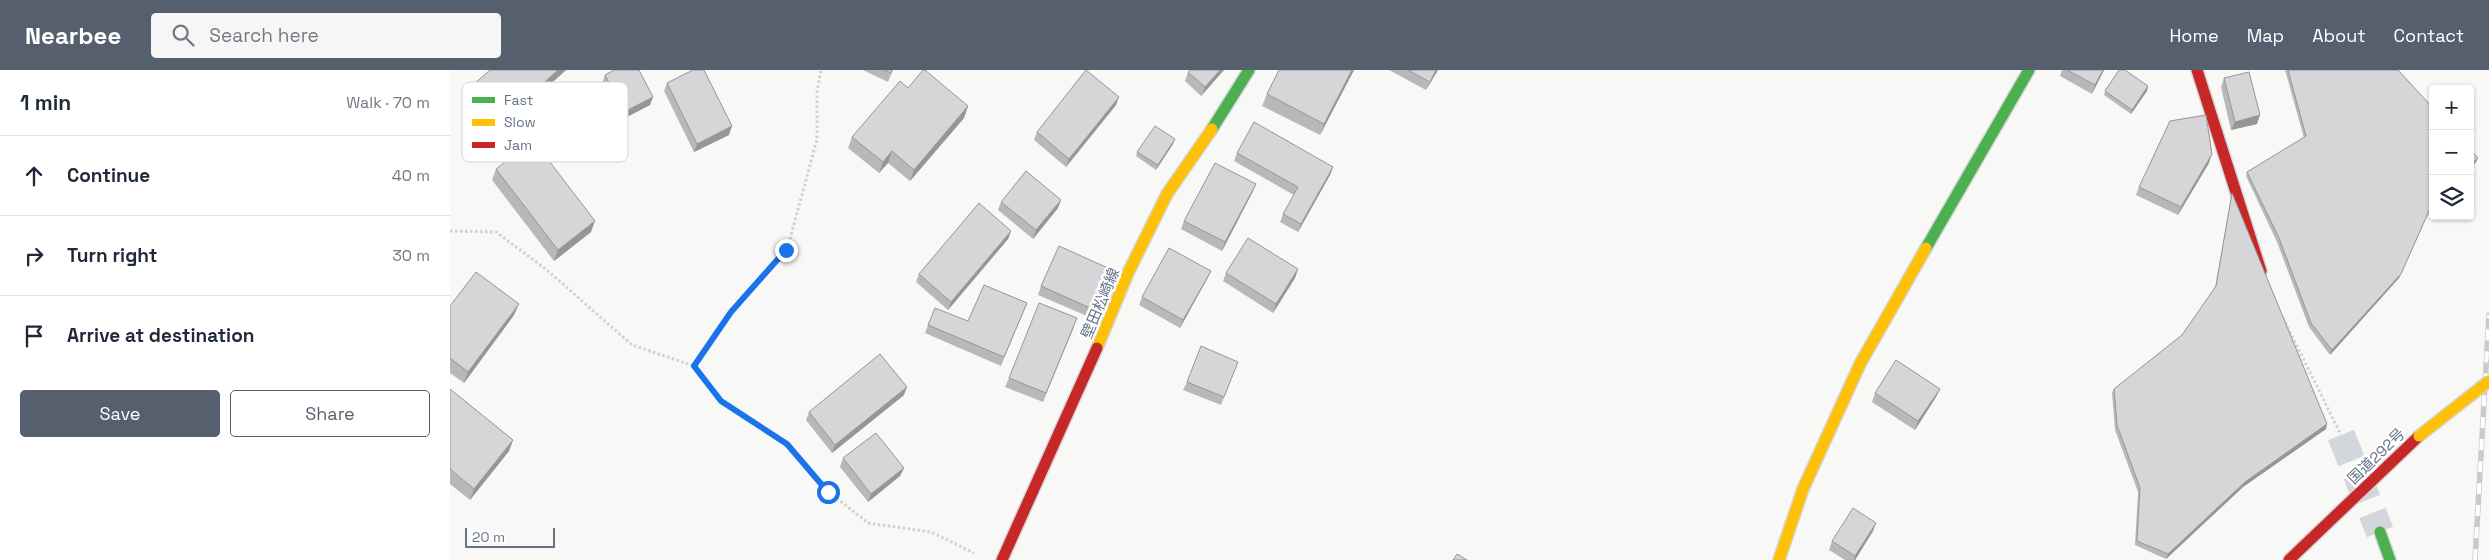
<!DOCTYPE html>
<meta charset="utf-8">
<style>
body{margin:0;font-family:"Space Grotesk","Noto Sans JP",sans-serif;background:#f6f6f7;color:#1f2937}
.controls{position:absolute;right:15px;top:15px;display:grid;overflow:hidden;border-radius:5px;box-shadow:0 1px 4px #0004}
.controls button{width:45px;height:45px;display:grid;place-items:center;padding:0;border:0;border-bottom:1px solid #e0e1e3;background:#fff;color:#1f2937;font:25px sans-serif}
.scale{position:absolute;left:15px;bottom:12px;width:90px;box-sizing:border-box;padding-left:5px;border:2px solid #65738a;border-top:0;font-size:14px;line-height:18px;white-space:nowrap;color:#65738a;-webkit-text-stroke:4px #fff;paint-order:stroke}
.stop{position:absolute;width:15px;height:15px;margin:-11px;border:4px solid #1a73e8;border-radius:50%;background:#fff}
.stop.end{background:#1a73e8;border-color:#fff;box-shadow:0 1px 5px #0008}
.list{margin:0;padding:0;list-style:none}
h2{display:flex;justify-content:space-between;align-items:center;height:65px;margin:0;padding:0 20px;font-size:21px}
h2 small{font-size:16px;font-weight:400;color:#747a83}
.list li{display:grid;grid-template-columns:32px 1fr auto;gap:15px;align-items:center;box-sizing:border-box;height:80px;padding:0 20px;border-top:1px solid #e0e1e3}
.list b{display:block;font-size:19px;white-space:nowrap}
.list em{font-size:16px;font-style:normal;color:#747a83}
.actions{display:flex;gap:10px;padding:15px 20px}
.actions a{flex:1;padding:11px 0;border:1px solid #555f6d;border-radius:5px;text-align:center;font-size:18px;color:#555f6d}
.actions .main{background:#555f6d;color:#fff}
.icon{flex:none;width:28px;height:28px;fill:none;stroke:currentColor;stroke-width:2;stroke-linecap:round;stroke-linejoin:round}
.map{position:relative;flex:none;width:2039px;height:490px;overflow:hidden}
header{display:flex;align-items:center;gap:30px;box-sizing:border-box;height:70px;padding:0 25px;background:#555f6d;color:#fff}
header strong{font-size:24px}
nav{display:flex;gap:28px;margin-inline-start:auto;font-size:18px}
.search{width:350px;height:45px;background:#f6f6f7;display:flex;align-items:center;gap:12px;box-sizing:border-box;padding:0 18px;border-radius:5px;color:#747a83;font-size:19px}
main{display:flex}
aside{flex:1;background:#fff}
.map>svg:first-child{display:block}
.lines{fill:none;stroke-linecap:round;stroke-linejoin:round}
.secondary-tunnel{stroke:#d3d7dc;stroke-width:28;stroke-dasharray:28 14;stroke-linecap:butt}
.fast-casing{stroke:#d4d6d7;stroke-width:14}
.slow-casing{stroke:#d4d6d7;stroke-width:14}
.jam-casing{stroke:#d4d6d7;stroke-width:14}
.path{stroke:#d0d1d2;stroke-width:3;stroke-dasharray:2.5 2.5;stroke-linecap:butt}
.fast{stroke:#4caf50;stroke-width:11}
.slow{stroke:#ffc107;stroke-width:11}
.jam{stroke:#c62828;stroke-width:11}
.rail-casing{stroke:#c9cacb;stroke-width:5.5}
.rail{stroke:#fff;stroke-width:4;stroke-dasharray:11;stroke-linecap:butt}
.slow-bridge-casing{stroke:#d5d6d6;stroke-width:14;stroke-linecap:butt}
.slow-bridge{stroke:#ffc107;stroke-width:11}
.wall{fill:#b8b8ba}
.shaded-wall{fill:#969697}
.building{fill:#d6d6d8;stroke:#969697}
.route{stroke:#1a73e8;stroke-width:6}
.labels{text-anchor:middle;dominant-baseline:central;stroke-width:5;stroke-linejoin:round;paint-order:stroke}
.street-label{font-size:15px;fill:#65738a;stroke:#fff}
.key{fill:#fff;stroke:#d1d5dc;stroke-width:1}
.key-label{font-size:14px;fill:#65738a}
</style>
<header>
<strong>Nearbee</strong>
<div class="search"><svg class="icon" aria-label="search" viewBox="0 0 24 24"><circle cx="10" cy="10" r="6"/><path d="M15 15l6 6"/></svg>Search here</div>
<nav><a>Home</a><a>Map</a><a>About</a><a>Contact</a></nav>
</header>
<main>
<aside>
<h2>1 min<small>Walk · 70 m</small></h2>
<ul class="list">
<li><svg class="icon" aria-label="ahead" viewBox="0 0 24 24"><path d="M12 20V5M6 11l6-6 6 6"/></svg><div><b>Continue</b></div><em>40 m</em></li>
<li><svg class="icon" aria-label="right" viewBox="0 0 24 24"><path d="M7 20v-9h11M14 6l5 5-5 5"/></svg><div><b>Turn right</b></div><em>30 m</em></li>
<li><svg class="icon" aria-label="arrive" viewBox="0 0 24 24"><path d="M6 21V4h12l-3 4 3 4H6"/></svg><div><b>Arrive at destination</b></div></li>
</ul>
<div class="actions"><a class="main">Save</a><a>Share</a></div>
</aside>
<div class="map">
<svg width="2039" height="490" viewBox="0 0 2039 490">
<rect width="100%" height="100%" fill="#f8f8f7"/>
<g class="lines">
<path class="secondary-tunnel" d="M1891 365 1930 462"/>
<g class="fast-casing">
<g id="fast">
<path d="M762 59 799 0"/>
<path d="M1476 178 1579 0"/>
<path d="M1930 462 1940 490"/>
</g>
</g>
<g class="slow-casing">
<g id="slow">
<path d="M647 278 678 203 717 124 762 59"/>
<path d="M1329 490 1353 419 1410 294 1476 178"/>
</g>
</g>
<g class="jam-casing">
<g id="jam">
<path d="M1747 0 1811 201"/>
<path d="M552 490 647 278"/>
<path d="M1839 490 1969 366"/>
</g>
</g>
<g class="path">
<path d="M0 161 46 162 97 200 182 275 244 296 271 331 337 374 379 422 418 453 481 462 524 483"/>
<path d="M1833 248 1891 365"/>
<path d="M244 296 281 243 337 180 367 69V22L371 0"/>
</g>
<use href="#fast" class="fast"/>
<use href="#slow" class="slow"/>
<use href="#jam" class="jam"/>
<g class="rail-casing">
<path id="rail" d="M2025 490 2039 245"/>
</g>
<use href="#rail" class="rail"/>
<g class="slow-bridge-casing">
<path id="slow-bridge" d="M1969 366 2039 311"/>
</g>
<use href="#slow-bridge" class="slow-bridge"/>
</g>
<g class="wall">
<path d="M40 0H116L50 60 20 26 24 14Z"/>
<path d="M413 0H443L438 12Z"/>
<path d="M774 0 751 26 735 11 738 2Z"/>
<path d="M829 0H904L870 65 812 36 817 24Z"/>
<path d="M939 0H988L976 20Z"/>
<path d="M1612 0H1654L1642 24 1610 6Z"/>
<path d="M1835 0H1948L1983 133 1949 208 1880 285 1859 257 1827 172 1796 106 1797 102 1854 68Z"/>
<path d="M155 5 200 35 171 50 152 13Z"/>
<path d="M1774 8 1807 54 1781 60 1771 17Z"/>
<path d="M217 13 279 65 244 82 214 21Z"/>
<path d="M1698 16 1697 21 1681 44 1654 25 1655 21Z"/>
<path d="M458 18 518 36 514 48 460 111 438 93 429 103 398 78 402 67Z"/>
<path d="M666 35 616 97 584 70 587 62Z"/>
<path d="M723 74 706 100 686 86 687 82Z"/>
<path d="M787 83 883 97 880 105 848 162 830 152 833 144 844 125 784 91Z"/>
<path d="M1759 93 1728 145 1686 125 1689 117Z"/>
<path d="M46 99 141 162 104 191 42 110Z"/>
<path d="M806 114 802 123 772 181 731 159 734 151Z"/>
<path d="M1782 123 1877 354 1876 359 1793 417 1716 489 1685 475 1688 422 1665 360 1662 323 1664 319 1732 265 1765 218 1781 128Z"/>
<path d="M551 132 608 138 583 169 548 140Z"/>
<path d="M561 161 558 169 498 240 466 212 469 204Z"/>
<path d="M848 199 845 208 823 243 773 211 776 203Z"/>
<path d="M761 201 757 209 730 258 689 235 692 227Z"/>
<path d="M655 206 637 246 588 225 591 216Z"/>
<path d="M577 233 551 296 475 263 478 255 518 251Z"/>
<path d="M0 236 64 245 14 313 0 303Z"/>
<path d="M624 257 593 332 555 317 559 308Z"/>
<path d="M785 300 771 335 733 320 737 312Z"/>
<path d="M0 319 63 370 59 381 20 430 0 414Z"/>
<path d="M1490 319 1486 327 1465 360 1422 332 1425 323Z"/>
<path d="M454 325 382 383 356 350 359 342Z"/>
<path d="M393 388 454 398 450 406 418 432 390 397Z"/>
<path d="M1426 453 1423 461 1405 490H1395L1379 480 1382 471Z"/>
</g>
<g class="shaded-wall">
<path d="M108 0H116L50 60 55 48Z"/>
<path d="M770 0H774L751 26 755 17Z"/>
<path d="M902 0H904L870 65 874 54Z"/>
<path d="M986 0H988L976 20Z"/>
<path d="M1653 0H1654L1642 24 1645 15Z"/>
<path d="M1698 16 1697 21 1681 44 1682 40Z"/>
<path d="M203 27 200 35 171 50 174 42Z"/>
<path d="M669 27 666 35 616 97 619 89Z"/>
<path d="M518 36 514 48 460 111 464 100Z"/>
<path d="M1810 45 1807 54 1781 60 1785 52Z"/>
<path d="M282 56 279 65 244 82 247 74Z"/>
<path d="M725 69 723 74 706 100 708 95Z"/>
<path d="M442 81 438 93 429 103 433 92Z"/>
<path d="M1762 84 1759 93 1728 145 1731 137Z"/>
<path d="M2028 88 2026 92 2020 98V95Z"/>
<path d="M883 97 880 105 848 162 851 154Z"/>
<path d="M806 114 802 123 772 181 775 172Z"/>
<path d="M611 130 608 138 583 169 586 160Z"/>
<path d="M1983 132 1949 208 1880 285 1882 280Z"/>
<path d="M145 151 141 162 104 191 108 180Z"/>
<path d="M561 161 558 169 498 240 501 232Z"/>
<path d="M658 198 655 206 637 246 640 238Z"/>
<path d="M848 199 845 208 823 243 826 234Z"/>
<path d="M761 201 757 209 730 258 733 250Z"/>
<path d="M69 234 64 245 14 313 18 302Z"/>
<path d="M457 317 454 325 382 383 385 375Z"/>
<path d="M1490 319 1486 327 1465 360 1468 351Z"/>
<path d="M1877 354 1876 359 1793 417 1716 489 1718 484 1795 412Z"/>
<path d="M63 370 59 381 20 430 24 419Z"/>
<path d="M454 398 450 406 418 432 421 424Z"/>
<path d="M1426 453 1423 461 1405 490H1404L1405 486Z"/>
</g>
<g class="building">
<path d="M40 0H108L55 48 24 14Z"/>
<path d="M164 0H189L203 27 174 42 155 5Z"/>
<path d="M243 0H254L282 56 247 74 217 13Z"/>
<path d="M434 0H442L441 3Z"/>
<path d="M473 0H475L518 36 464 100 442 81 433 92 402 67 450 11 458 18Z"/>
<path d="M636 0 669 27 619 89 587 62Z"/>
<path d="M740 0H770L755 17 738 2Z"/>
<path d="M829 0H902L874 54 817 24Z"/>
<path d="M958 0H986L980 12Z"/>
<path d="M1617 0H1653L1645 15Z"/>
<path d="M1669 0H1675L1698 16 1682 40 1655 21Z"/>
<path d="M1838 0H1948L1983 38V132L1951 204 1882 280 1861 253 1829 168 1797 102 1856 66Z"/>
<path d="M1799 2 1810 45 1785 52 1774 8Z"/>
<path d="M1756 45 1762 84 1731 137 1689 117 1720 51Z"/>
<path d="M804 52 883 97 851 154 833 144 848 117 787 83Z"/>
<path d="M705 56 725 69 708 95 687 82Z"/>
<path d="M83 70 145 151 108 180 46 99Z"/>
<path d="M2020 79 2028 88 2020 95Z"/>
<path d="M765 93 806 114 775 172 734 151Z"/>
<path d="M576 101 611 130 586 160 551 132Z"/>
<path d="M1782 123 1877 354 1795 412 1718 484 1687 471 1690 418 1667 355 1664 319 1732 265 1766 216Z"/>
<path d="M529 133 561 161 501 232 469 204Z"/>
<path d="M798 168 848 199 826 234 776 203Z"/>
<path d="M609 176 658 198 640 238 591 216Z"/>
<path d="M719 178 761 201 733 250 692 227Z"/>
<path d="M26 202 69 234 18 302 0 288V236Z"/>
<path d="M534 215 577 233 554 287 478 255 485 238 518 251Z"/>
<path d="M589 233 627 248 596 323 559 308Z"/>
<path d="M751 276 788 292 774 327 737 312Z"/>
<path d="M430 284 457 317 385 375 359 342Z"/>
<path d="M1446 290 1490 319 1468 351 1425 323Z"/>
<path d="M0 319 63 370 24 419 0 399Z"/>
<path d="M426 363 454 398 421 424 393 388Z"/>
<path d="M1403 438 1426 453 1405 486 1382 471Z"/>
<path d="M1007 484 1017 490H1003Z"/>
</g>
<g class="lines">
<path class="route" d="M336 180 281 242 244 296 271 331 337 374 378 422"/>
</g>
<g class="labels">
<g class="street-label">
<text transform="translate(650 233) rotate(-67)">壁田松崎線</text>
<text transform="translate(1926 386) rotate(-44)">国道292号</text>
</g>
</g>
<rect x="12" y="12" width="166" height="80" rx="8" class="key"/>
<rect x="22" y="27" width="23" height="6" fill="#4caf50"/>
<rect x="22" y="49" width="23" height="7" fill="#ffc107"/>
<rect x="22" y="72" width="23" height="6" fill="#c62828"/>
<g class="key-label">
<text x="54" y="35">Fast</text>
<text x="54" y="57">Slow</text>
<text x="54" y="80">Jam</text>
</g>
</svg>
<div class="controls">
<button>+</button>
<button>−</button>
<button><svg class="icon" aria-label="layers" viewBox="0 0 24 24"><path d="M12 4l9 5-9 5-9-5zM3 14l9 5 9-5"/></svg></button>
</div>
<div class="scale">20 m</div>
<div class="stop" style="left:378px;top:422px"></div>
<div class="stop end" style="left:336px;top:180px"></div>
</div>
</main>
